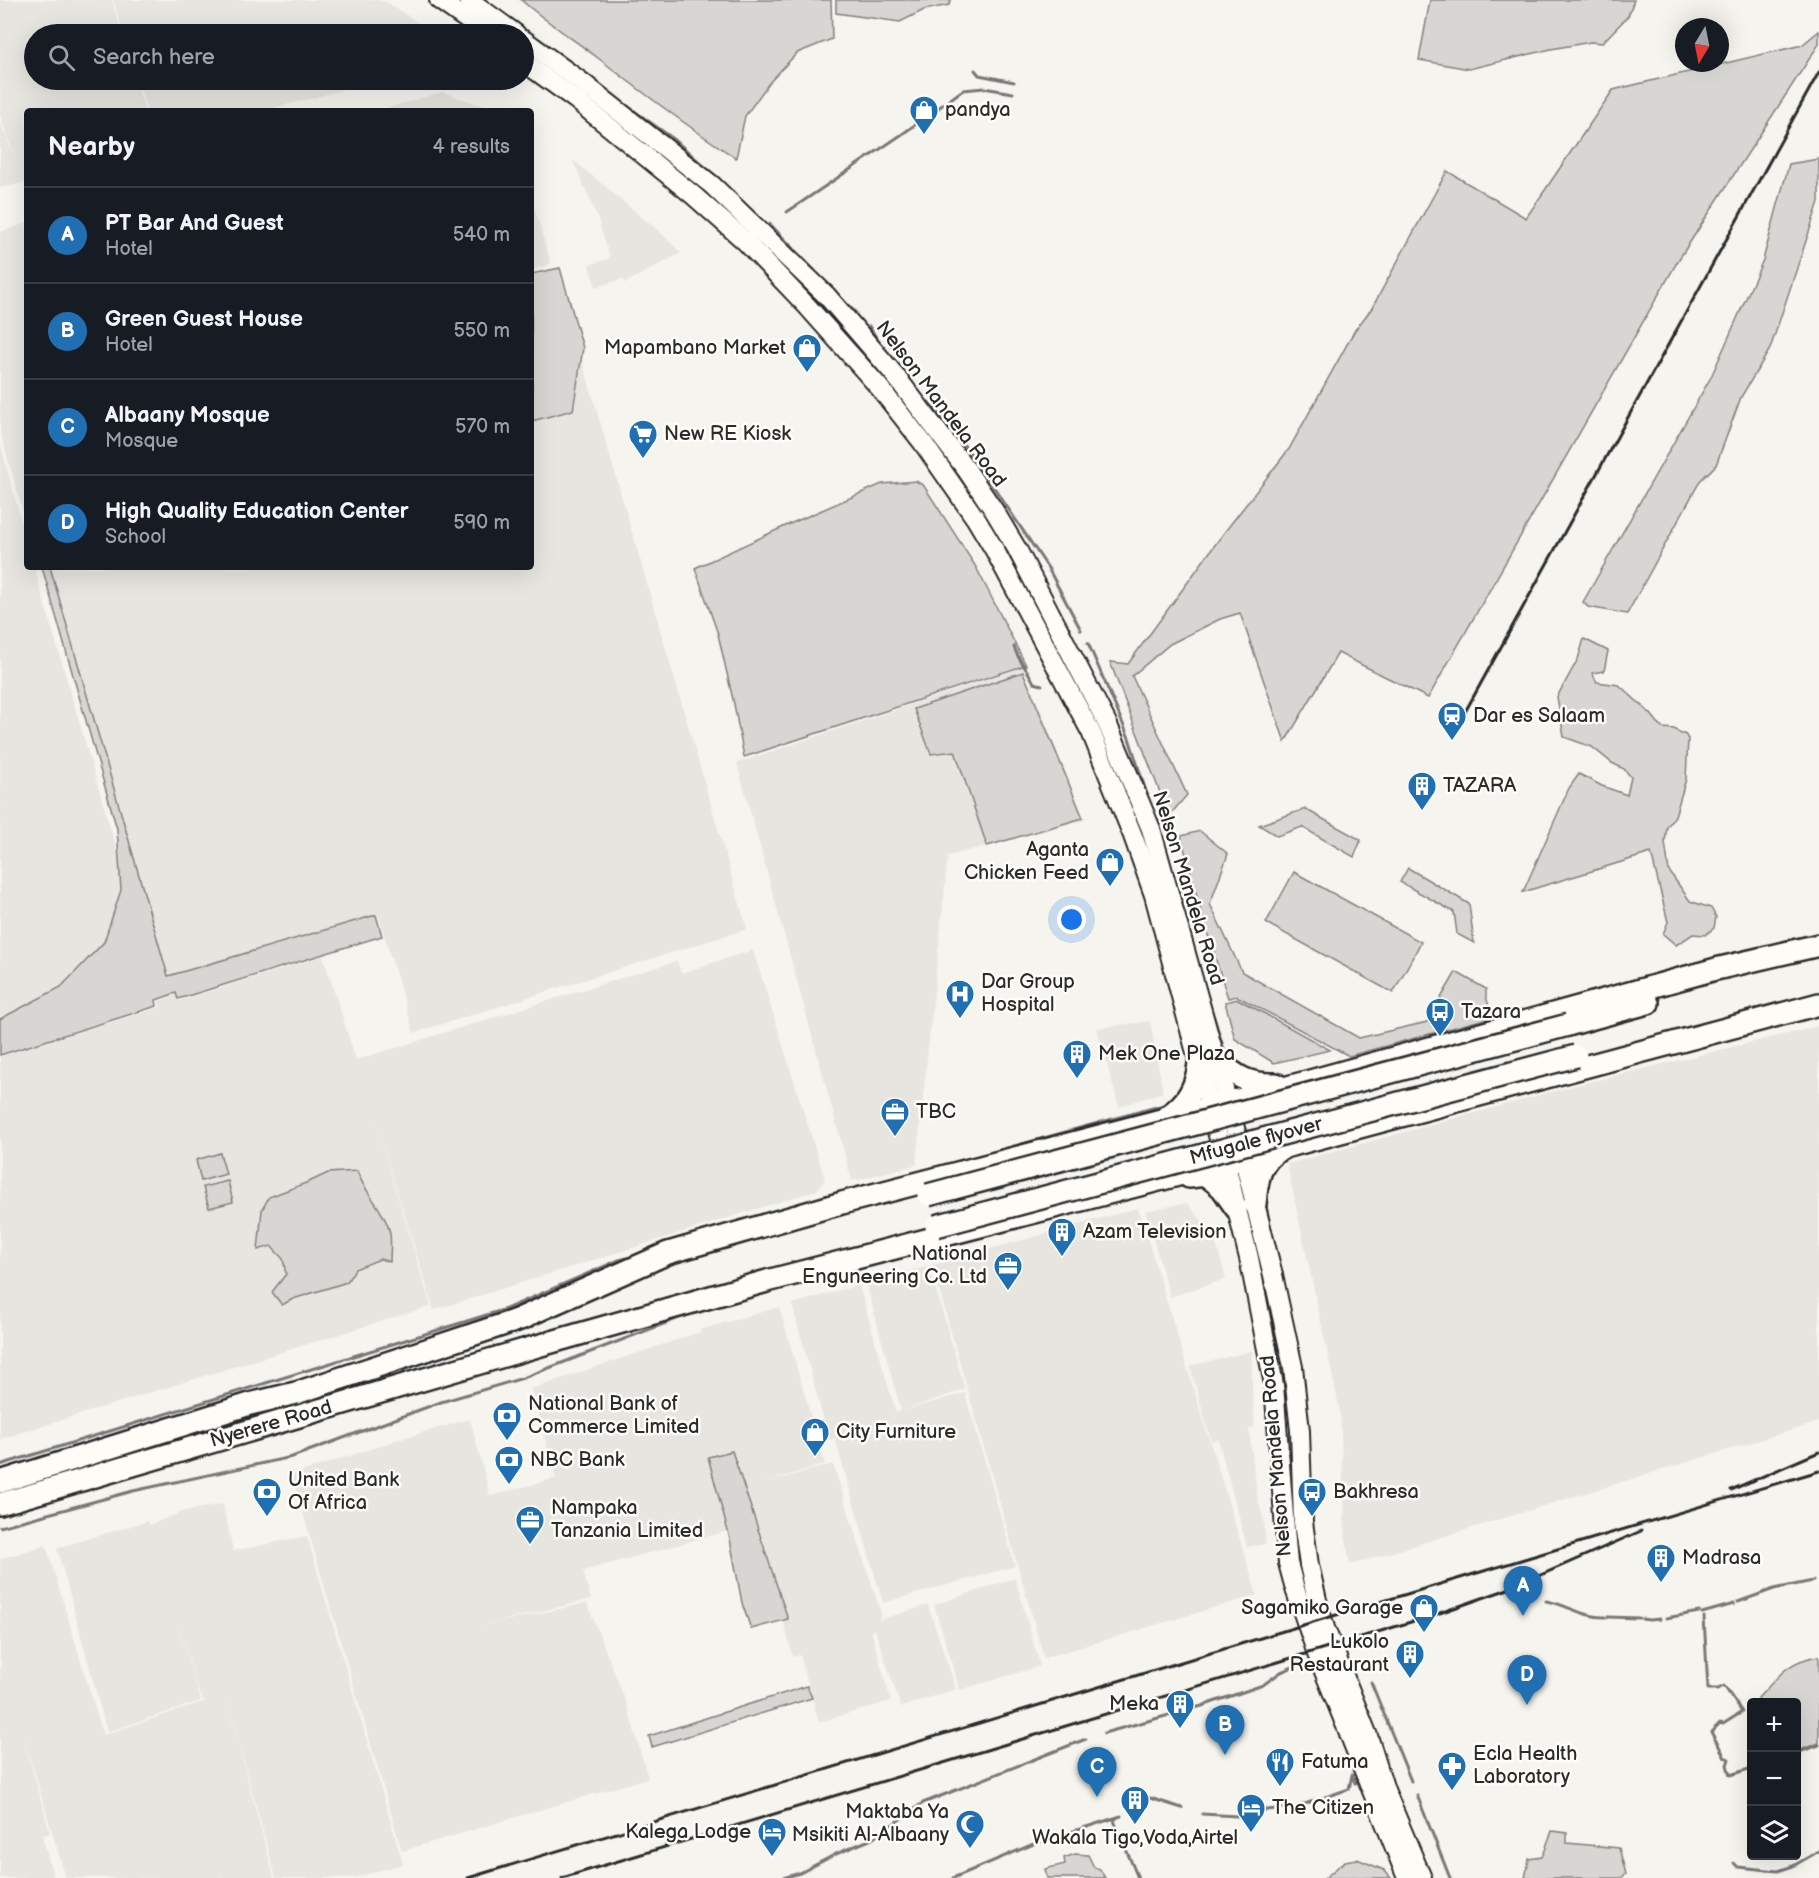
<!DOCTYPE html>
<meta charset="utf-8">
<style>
body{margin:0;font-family:"Balsamiq Sans",sans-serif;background:#242831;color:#f1f3f6}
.controls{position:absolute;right:18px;bottom:18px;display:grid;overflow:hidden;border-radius:6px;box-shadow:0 6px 24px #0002}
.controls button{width:54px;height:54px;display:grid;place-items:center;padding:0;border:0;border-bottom:2px solid #363941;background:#171b24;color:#f1f3f6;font:30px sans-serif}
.compass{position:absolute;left:1675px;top:18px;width:54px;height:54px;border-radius:50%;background:#171b24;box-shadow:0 6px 24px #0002;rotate:190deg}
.you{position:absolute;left:1072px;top:920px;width:21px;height:21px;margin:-15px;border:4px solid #fff;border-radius:50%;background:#1a73e8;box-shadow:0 0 0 9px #1a73e833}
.badge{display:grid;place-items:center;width:39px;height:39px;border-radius:50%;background:#1f6fb2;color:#fff;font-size:20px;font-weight:700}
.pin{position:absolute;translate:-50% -50px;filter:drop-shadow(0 2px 3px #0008)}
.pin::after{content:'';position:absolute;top:32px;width:21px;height:18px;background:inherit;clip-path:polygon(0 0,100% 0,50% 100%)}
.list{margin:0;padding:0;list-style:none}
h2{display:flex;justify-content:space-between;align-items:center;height:78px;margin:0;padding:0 24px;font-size:26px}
h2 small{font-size:20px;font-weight:400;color:#9ea1a6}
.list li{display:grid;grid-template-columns:39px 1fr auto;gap:18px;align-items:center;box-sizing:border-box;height:96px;padding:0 24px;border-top:2px solid #363941}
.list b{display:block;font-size:22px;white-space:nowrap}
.list p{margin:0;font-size:20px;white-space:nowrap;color:#9ea1a6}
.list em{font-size:20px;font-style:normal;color:#9ea1a6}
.icon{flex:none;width:33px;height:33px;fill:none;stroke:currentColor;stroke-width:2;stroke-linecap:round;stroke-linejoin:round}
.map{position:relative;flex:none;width:1819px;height:1878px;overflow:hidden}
.search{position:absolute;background:#171b24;box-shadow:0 6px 24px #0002;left:24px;top:24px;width:510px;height:66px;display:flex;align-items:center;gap:15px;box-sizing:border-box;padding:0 21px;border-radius:33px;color:#9ea1a6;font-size:22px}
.panel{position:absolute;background:#171b24;box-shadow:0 6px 24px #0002;left:24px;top:108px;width:510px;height:462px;border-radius:6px}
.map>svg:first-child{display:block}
.built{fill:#e6e5e0}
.green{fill:#d7d6d2;stroke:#81807e;stroke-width:1.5}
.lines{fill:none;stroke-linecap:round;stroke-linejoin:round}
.stream{stroke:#797877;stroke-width:3}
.primary-casing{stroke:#2b2b2b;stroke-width:22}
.highway-casing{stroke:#2b2b2b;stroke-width:26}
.primary{stroke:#fdfcf7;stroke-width:18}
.highway{stroke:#fdfcf7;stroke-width:21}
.rail{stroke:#2b2b2b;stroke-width:3}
.highway-bridge-casing{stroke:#2b2b2b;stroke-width:26;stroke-linecap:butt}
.highway-bridge{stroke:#fdfcf7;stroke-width:21}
.labels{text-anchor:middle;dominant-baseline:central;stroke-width:5;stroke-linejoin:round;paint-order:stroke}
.poi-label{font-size:20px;fill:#2b2b2b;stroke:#fdfcf7;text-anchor:start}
.street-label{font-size:20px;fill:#2b2b2b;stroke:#fdfcf7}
</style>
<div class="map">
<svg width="1819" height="1878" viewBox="0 0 1819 1878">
<rect width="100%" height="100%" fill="#f5f4ef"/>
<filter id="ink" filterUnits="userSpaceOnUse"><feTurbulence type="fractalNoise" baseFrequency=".0167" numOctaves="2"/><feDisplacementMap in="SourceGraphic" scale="12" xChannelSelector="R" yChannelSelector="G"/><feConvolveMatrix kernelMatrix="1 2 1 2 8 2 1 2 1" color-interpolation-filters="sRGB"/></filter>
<g filter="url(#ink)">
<g class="built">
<path d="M0 0H112L122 34H34V80H135L145 111H27V182L0 188V121L17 164 0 115Z"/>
<path d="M113 0H377L388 3 435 34H124Z"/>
<path d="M137 80H374L310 99 308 96 309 99 262 111H147Z"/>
<path d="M442 92 490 108 494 111H378Z"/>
<path d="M573 160 661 233 681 253 625 283 623 279 596 287 589 265 610 258 598 219Z"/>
<path d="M531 197 551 264 531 270Z"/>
<path d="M27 223V526L0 431V232Z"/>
<path d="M556 270 747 929 414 1033 378 915 164 977 45 567H531V277Z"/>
<path d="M0 443 27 543V567H34L64 670 122 868 123 895 106 946 63 992 0 1018Z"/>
<path d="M1023 667 1085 820 948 856 916 1165 852 1181 737 763Z"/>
<path d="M753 950 825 1180 817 1190 434 1310 373 1115 431 1306 0 1439V1056L160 1007 158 1001 176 995 178 1001 323 956 356 1060 677 961 681 973Z"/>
<path d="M1150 1021 1163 1092 1119 1107 1097 1028Z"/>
<path d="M1819 1026V1422L1350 1565 1345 1534 1340 1411 1287 1164 1577 1085Z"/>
<path d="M1187 1203 1214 1236 1226 1279 1170 1297 1145 1211Z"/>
<path d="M1138 1208 1257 1595 1044 1658 932 1265Z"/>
<path d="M929 1266 965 1389 902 1411 965 1393 1015 1566 883 1603 835 1439 829 1440 792 1304 859 1285 896 1413 901 1411 866 1283Z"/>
<path d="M779 1307 825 1464 760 1484 833 1464 881 1613 879 1620 928 1605 956 1689 901 1707 875 1630 871 1631 891 1701 819 1722 800 1655 793 1657 757 1523 583 1571 591 1599 477 1627 587 1603 627 1705 648 1778 402 1851 292 1475 392 1442 393 1441 470 1419 490 1496 556 1478 531 1389 700 1332V1330Z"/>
<path d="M1252 1351V1389L1255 1426 1249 1429 1257 1496 1264 1521 1266 1544 1247 1547 1218 1439 1211 1441 1190 1366Z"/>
<path d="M223 1504 233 1551 307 1536 403 1864 354 1878H276L225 1694 274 1878H66L22 1732 50 1833 42 1836 54 1878H0V1663L4 1672 0 1660V1559L46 1545 103 1735 206 1701 203 1700 199 1692 173 1609 201 1701 107 1732 57 1548 147 1521 149 1525 185 1511Z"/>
<path d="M1015 1578 1040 1666 960 1690 934 1605Z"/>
</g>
<g class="green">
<path d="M521 0H831L832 39 797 53 769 83 745 116 736 158C688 127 643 93 598 58 572 38 545 21 521 0Z"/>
<path d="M836 0H951L949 5 924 10 900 22 836 13Z"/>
<path d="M1430 0H1634L1628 16 1602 43 1591 42 1551 49 1469 69 1419 60Z"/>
<path d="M1819 31V44L1679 259 1428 698 1338 653 1285 742 1240 613 1220 619 1170 644 1132 676 1187 795 1169 816 1110 662 1128 664 1220 538 1289 449 1355 330 1372 308 1447 171 1526 218 1613 90 1802 45Z"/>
<path d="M1819 159V202L1770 349 1741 397 1716 465 1700 481 1627 614 1588 607 1583 602 1711 377 1763 260 1789 164Z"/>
<path d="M560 268 583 348 573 410 532 421 531 274Z"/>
<path d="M916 481 924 486 976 567 1026 665 744 757 734 704 718 634 695 568 792 523 882 484Z"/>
<path d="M42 567H50L168 976 376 915 382 936 178 999 176 993 156 1000 157 1006 0 1055V1019L61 987 104 942 121 890 117 829Z"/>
<path d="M1584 639 1608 651 1604 671 1592 673 1597 682 1619 685 1651 714 1662 728 1674 729 1681 734H1685L1688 739 1686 779 1675 816 1667 827 1665 842 1669 871 1690 901 1711 908 1716 917 1714 928 1705 935 1693 934 1676 945 1663 934 1668 922 1651 853 1523 892 1569 788 1579 774 1602 786 1627 795 1631 777 1624 769 1612 763 1592 747 1564 737 1557 697 1578 659Z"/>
<path d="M1023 672 1083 818 987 846 955 751 931 754 914 709Z"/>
<path d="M1305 809 1361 840 1354 857 1302 827 1277 836 1259 825Z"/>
<path d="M1200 831 1228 854 1210 904 1242 972 1359 1038 1427 1022 1456 972 1486 989V996L1492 1017 1349 1056 1237 996 1228 998 1202 916 1181 836Z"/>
<path d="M1408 868 1469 904 1474 943 1457 934 1454 912 1400 882Z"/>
<path d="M1294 872 1421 942 1393 993 1266 923Z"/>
<path d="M1238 999 1330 1050 1274 1063 1235 1039 1225 1002Z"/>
<path d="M220 1153 226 1174 201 1181 196 1160Z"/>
<path d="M357 1171C364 1192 383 1208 389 1229 392 1238 390 1252 390 1262L380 1259 355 1269 347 1282 293 1299 282 1305 272 1292 286 1274 283 1259 271 1246 258 1250 262 1210 269 1197 311 1181 328 1173Z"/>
<path d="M228 1181 233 1202 209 1208 203 1187Z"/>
<path d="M732 1451 788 1619 751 1629 742 1603 730 1539 708 1457Z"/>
<path d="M1819 1656V1743L1797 1751 1796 1702H1758V1698C1779 1676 1787 1661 1819 1656Z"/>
<path d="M807 1686 812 1698 652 1747 649 1736Z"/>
<path d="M1552 1831 1567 1833V1843L1619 1848 1626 1874 1621 1878H1525L1529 1859 1542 1857Z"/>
<path d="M1075 1854 1088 1855 1094 1867 1100 1869 1105 1878H1047L1045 1869 1065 1864 1064 1858Z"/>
<path d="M1357 1859 1384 1870 1391 1878H1325L1345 1861Z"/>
</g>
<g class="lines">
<g class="stream">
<path d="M975 70 979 75 1014 82"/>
<path d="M623 103 675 140 714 175"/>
<path d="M736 196 751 210"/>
<path d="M787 212 901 135 963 90 984 88 1013 93"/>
<path d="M770 224 815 271"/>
<path d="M837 294 856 313"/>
<path d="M869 326 879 342"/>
<path d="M929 402 971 454"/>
<path d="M981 468 1048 568 1081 630"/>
<path d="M1088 643 1129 738 1149 801"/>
<path d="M1014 647C1018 660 1028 670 1034 683L1042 685"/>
<path d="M1203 982 1226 1056"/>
<path d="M942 1166 1167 1104"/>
<path d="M1265 1201 1273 1238"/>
<path d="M0 1465 506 1309 619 1260 642 1254"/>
<path d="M0 1527 133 1491 292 1457 441 1402 523 1378 692 1313"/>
<path d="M1546 1601C1566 1604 1585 1618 1605 1617"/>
<path d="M1738 1602 1774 1589 1813 1581"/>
<path d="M1702 1613 1734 1604"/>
<path d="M1608 1617 1639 1618"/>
<path d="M1704 1617 1708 1689H1718L1724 1686 1742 1712 1723 1724 1720 1723 1711 1732 1725 1757 1729 1759 1727 1765 1730 1775 1752 1768"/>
<path d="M1666 1618 1699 1612"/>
<path d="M1642 1619 1649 1620 1660 1619"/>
<path d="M1371 1682 1411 1781"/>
<path d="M1104 1733 1202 1706 1263 1685 1281 1672 1298 1665"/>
<path d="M1796 1753 1819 1745"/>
<path d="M1417 1795 1450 1878"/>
<path d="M1139 1799 1150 1798 1182 1808"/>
<path d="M1202 1814 1237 1816 1257 1811 1296 1807 1349 1789 1352 1775 1355 1783 1361 1781"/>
<path d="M1117 1818 1114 1819 1115 1823 1138 1878"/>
<path d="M1734 1863 1738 1867 1778 1871 1793 1866 1819 1851"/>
<path d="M783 1878 800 1873 836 1854 872 1839 923 1803 1086 1739"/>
<path d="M953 1878 1036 1843 1121 1816"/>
</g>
<g class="primary-casing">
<g id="primary">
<path d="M439 0 487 34"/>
<path d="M469 0 516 34"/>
<path d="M524 40 583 83 712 185 827 296 894 374 966 469 995 512 1017 549 1107 723 1151 829 1245 1164 1273 1275 1293 1367 1300 1431 1303 1522 1309 1565 1317 1600 1325 1628 1368 1736 1385 1790 1422 1878"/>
<path d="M524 62 575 99 693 195 745 241 807 306 879 387 923 443 976 519 994 549 1091 732 1133 836 1154 895 1227 1169 1249 1258 1274 1385 1285 1530 1288 1563 1295 1589 1317 1654 1407 1878"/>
</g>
</g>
<g class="highway-casing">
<g id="highway">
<path d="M1568 1025 1648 1003"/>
<path d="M1215 1059C1236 1076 1247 1085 1276 1084"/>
<path d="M1168 1116C1187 1103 1196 1088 1199 1064"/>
<path d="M1189 1177 1206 1175 1222 1188 1236 1208"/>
<path d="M1255 1204C1257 1181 1259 1159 1282 1149"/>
<path d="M512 1322 668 1253 842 1203 1303 1083 1716 969 1819 945"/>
<path d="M0 1482 250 1404 296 1393 526 1317"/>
<path d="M0 1504 541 1345 767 1281 1244 1158 1819 1004"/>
</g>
</g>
<use href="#primary" class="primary"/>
<use href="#highway" class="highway"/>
<g class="rail">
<path d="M1460 721 1819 72"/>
<path d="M1731 1490 1819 1452"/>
<path d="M468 1878 1323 1619 1819 1471"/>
<path d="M562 1878 1434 1615 1511 1588 1641 1531"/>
</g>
<g class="highway-bridge-casing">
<g id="highway-bridge">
<path d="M928 1195 1568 1025"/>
<path d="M936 1226 1576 1056"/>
</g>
</g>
<use href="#highway-bridge" class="highway-bridge"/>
</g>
</g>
<defs>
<g id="shop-pin" transform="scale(1.5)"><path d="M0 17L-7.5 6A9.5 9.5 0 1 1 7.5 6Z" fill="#1f6fb2" stroke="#fdfcf7"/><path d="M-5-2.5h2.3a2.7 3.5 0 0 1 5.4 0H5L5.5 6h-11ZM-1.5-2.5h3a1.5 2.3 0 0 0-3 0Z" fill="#fff"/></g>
<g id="supermarket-pin" transform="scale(1.5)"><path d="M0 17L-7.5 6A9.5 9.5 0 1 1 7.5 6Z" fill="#1f6fb2" stroke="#fdfcf7"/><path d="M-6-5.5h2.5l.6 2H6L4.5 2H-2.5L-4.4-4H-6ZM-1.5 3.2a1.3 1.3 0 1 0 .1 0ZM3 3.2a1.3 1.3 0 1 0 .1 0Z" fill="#fff"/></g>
<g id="station-pin" transform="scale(1.5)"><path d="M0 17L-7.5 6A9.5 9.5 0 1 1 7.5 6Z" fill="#1f6fb2" stroke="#fdfcf7"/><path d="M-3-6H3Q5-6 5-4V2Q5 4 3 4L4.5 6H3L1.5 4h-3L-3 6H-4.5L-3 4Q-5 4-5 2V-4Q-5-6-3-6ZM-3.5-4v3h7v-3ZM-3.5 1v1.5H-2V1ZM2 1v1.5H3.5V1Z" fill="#fff"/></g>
<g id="building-pin" transform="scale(1.5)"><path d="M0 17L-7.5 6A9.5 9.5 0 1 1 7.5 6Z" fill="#1f6fb2" stroke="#fdfcf7"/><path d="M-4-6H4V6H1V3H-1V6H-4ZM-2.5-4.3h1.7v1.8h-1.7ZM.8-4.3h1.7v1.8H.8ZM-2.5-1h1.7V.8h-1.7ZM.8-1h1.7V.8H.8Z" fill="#fff"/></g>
<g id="hospital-pin" transform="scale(1.5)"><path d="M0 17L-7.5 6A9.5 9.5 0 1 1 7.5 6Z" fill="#1f6fb2" stroke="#fdfcf7"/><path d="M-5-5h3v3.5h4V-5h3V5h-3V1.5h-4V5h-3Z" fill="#fff"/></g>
<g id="bus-pin" transform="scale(1.5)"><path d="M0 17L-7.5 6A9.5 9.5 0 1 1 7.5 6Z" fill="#1f6fb2" stroke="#fdfcf7"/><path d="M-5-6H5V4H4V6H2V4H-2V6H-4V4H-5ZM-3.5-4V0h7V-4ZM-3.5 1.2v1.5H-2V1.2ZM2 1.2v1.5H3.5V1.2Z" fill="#fff"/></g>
<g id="office-pin" transform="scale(1.5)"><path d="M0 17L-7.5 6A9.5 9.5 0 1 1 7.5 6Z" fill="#1f6fb2" stroke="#fdfcf7"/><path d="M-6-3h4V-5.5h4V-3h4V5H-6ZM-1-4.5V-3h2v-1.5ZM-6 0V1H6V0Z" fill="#fff"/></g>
<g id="bank-pin" transform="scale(1.5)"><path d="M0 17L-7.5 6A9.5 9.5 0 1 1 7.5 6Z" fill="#1f6fb2" stroke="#fdfcf7"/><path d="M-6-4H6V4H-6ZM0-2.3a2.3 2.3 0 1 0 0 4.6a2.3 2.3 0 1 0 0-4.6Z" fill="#fff"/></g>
<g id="restaurant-pin" transform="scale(1.5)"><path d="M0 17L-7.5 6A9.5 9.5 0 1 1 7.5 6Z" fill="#1f6fb2" stroke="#fdfcf7"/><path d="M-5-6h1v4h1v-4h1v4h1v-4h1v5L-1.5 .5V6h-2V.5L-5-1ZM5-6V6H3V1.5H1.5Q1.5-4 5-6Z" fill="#fff"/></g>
<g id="pharmacy-pin" transform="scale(1.5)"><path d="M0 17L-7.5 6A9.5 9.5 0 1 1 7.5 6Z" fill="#1f6fb2" stroke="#fdfcf7"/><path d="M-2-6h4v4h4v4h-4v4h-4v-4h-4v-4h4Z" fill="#fff"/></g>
<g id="hotel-pin" transform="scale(1.5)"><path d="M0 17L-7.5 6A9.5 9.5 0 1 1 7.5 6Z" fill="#1f6fb2" stroke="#fdfcf7"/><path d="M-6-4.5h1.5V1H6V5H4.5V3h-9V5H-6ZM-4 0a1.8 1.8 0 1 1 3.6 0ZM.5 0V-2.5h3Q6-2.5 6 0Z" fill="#fff"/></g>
<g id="mosque-pin" transform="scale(1.5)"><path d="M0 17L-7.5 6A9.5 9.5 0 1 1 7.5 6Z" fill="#1f6fb2" stroke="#fdfcf7"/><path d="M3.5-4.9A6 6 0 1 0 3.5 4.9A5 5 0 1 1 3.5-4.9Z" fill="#fff"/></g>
</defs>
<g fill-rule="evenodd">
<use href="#shop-pin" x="924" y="110"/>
<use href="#shop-pin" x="807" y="348"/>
<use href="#supermarket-pin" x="643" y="434"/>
<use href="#station-pin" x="1452" y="716"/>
<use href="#building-pin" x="1422" y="786"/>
<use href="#shop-pin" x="1110" y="862"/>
<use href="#hospital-pin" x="960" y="994"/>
<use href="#bus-pin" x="1440" y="1012"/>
<use href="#building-pin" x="1077" y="1054"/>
<use href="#office-pin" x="895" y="1112"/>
<use href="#building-pin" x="1062" y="1232"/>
<use href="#office-pin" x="1008" y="1266"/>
<use href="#bank-pin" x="507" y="1416"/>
<use href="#shop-pin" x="815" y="1432"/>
<use href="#bank-pin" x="509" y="1460"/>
<use href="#bank-pin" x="267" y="1492"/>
<use href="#bus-pin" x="1312" y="1492"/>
<use href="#office-pin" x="530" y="1520"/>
<use href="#building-pin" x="1661" y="1558"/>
<use href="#shop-pin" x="1424" y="1608"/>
<use href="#building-pin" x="1410" y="1654"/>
<use href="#building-pin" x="1180" y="1704"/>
<use href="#restaurant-pin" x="1280" y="1762"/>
<use href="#pharmacy-pin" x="1452" y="1766"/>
<use href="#building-pin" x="1135" y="1800"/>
<use href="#hotel-pin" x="1251" y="1808"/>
<use href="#mosque-pin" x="970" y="1824"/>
<use href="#hotel-pin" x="772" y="1832"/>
</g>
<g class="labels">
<g class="poi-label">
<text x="945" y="110">pandya</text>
<text x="786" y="348" text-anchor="end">Mapambano Market</text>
<text x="664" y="434">New RE Kiosk</text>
<text x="1473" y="716">Dar es Salaam</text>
<text x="1443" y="786">TAZARA</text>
<text x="1089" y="850" text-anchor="end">Aganta<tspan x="1089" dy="23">Chicken Feed</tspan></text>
<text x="981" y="982">Dar Group<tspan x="981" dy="23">Hospital</tspan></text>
<text x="1461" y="1012">Tazara</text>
<text x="1098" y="1054">Mek One Plaza</text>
<text x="916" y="1112">TBC</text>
<text x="1083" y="1232">Azam Television</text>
<text x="987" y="1254" text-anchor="end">National<tspan x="987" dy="23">Enguneering Co. Ltd</tspan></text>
<text x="528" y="1404">National Bank of<tspan x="528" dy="23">Commerce Limited</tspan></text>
<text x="836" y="1432">City Furniture</text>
<text x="530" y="1460">NBC Bank</text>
<text x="288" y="1480">United Bank<tspan x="288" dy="23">Of Africa</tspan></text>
<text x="1333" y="1492">Bakhresa</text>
<text x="551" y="1508">Nampaka<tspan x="551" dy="23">Tanzania Limited</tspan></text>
<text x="1682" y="1558">Madrasa</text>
<text x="1403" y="1608" text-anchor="end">Sagamiko Garage</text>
<text x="1389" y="1642" text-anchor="end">Lukolo<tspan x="1389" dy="23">Restaurant</tspan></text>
<text x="1159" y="1704" text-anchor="end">Meka</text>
<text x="1473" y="1754">Ecla Health<tspan x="1473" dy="23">Laboratory</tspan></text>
<text x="1301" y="1762">Fatuma</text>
<text x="1272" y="1808">The Citizen</text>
<text x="949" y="1812" text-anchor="end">Maktaba Ya<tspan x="949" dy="23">Msikiti Al-Albaany</tspan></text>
<text x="751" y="1832" text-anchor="end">Kalega Lodge</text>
<text x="1135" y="1838" text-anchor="middle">Wakala Tigo,Voda,Airtel</text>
</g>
<g class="street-label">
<text transform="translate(941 404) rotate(53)">Nelson Mandela Road</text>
<text transform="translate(1188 888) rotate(73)">Nelson Mandela Road</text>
<text transform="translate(1256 1141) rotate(-15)">Mfugale flyover</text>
<text transform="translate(271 1424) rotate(-16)">Nyerere Road</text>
<text transform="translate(1276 1456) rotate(-95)">Nelson Mandela Road</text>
</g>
</g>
</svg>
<div class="controls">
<button>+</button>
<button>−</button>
<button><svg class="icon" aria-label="layers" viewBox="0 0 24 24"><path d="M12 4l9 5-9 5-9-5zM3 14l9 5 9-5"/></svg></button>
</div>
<svg class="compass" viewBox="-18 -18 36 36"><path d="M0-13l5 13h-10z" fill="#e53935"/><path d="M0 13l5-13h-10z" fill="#9ea1a6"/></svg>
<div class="you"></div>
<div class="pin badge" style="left:1523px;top:1616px">A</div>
<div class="pin badge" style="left:1225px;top:1755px">B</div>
<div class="pin badge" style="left:1097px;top:1797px">C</div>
<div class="pin badge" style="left:1527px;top:1705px">D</div>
<div class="search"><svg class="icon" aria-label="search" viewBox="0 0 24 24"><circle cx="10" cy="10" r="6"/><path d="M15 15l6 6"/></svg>Search here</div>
<section class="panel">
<h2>Nearby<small>4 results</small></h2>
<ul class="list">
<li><span class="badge">A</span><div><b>PT Bar And Guest</b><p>Hotel</p></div><em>540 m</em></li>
<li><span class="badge">B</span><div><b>Green Guest House</b><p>Hotel</p></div><em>550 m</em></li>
<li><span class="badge">C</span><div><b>Albaany Mosque</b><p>Mosque</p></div><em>570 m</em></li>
<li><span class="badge">D</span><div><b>High Quality Education Center</b><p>School</p></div><em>590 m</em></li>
</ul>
</section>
</div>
